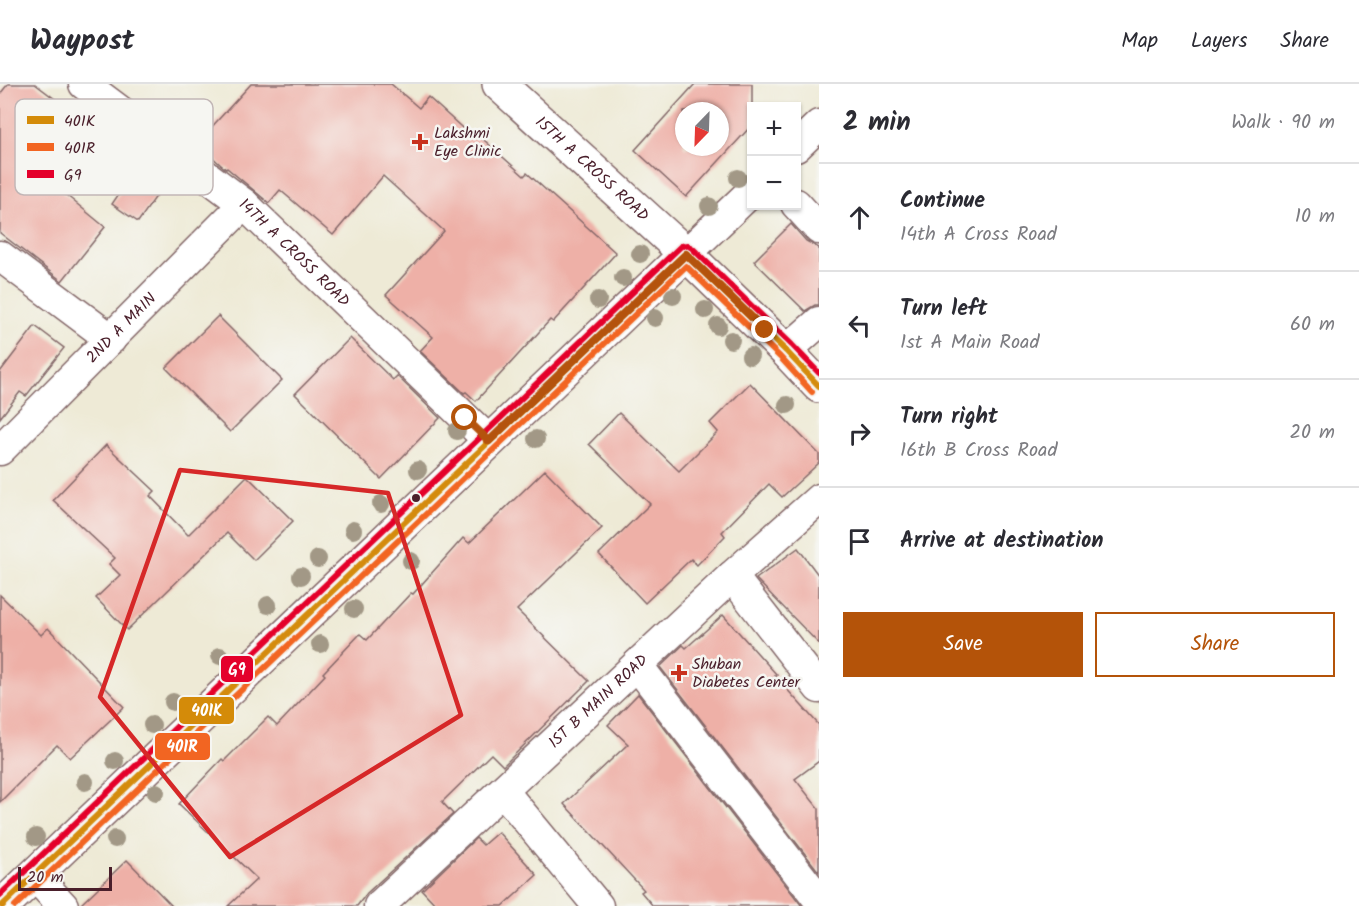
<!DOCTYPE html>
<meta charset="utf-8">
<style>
body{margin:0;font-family:Kalam,sans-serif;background:#f2f2f3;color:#2b2b33}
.controls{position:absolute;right:18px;top:18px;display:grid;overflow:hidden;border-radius:0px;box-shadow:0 2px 4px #0004}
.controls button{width:54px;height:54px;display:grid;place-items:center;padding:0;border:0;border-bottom:2px solid #e1e1e2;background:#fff;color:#2b2b33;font:30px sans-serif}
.compass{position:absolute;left:675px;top:18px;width:54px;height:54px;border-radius:50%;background:#fff;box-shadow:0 2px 4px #0004;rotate:203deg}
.scale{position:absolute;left:18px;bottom:15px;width:94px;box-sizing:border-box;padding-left:6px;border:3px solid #4a1f2b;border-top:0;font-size:16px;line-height:21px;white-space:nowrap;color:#4a1f2b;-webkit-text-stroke:4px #f6f6f2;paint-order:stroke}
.stop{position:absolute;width:18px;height:18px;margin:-14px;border:4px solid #b45309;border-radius:50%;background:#fff}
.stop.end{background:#b45309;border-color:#fff;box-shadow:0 2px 6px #0008}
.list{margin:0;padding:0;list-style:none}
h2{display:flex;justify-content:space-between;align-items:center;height:78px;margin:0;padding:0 24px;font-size:26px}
h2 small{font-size:20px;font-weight:400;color:#7c7c81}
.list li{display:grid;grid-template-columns:39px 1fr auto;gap:18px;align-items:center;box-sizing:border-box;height:108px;padding:0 24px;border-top:2px solid #e1e1e2}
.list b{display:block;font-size:22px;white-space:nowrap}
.list p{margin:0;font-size:20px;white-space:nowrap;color:#7c7c81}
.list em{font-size:20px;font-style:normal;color:#7c7c81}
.actions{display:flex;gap:12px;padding:18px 24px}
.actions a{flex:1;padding:14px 0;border:2px solid #b45309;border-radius:0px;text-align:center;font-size:21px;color:#b45309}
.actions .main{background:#b45309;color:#fff}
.icon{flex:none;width:33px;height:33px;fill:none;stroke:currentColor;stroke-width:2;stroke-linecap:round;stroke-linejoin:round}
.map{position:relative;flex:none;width:819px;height:822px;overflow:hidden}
header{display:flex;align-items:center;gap:36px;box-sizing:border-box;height:84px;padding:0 30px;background:#fff;border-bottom:2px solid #e1e1e2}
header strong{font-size:28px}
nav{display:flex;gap:33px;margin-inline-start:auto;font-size:21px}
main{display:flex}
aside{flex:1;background:#fff}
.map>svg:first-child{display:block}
.building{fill:#eeb0a7;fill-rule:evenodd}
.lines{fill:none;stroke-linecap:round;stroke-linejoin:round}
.minor-casing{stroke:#836667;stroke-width:33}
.tertiary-casing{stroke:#836667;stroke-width:36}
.secondary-casing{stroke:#836667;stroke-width:36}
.minor{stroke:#fff;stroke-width:30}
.tertiary{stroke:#fff;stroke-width:33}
.secondary{stroke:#fff;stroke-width:33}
.bus-1-casing{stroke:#f6f6f2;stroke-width:10}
.bus-2-casing{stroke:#f6f6f2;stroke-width:10}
.bus-3-casing{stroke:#f6f6f2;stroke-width:10}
.bus-1{stroke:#d48b09;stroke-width:6}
.bus-2{stroke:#f26522;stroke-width:6}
.bus-3{stroke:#e4002b;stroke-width:6}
.tree{fill:#a29886}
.route{stroke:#b45309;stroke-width:8}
.marked{fill:none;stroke:#d62828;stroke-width:4.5;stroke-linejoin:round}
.poi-dot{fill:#c8321e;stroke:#f6f6f2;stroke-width:2}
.bus-dot{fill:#4a1f2b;stroke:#f6f6f2;stroke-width:2}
.labels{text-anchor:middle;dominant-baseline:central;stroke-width:5;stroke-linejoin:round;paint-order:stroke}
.poi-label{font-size:16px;fill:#4a1f2b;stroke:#f6f6f2;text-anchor:start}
.street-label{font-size:16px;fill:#4a1f2b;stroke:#f6f6f2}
.key{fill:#f6f6f2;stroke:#c2b6b6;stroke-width:1.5}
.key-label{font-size:16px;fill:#4a1f2b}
.line-badge{stroke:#f6f6f2;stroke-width:2}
.badge-label{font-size:16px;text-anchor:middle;font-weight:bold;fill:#fff}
</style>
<header>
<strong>Waypost</strong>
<nav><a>Map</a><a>Layers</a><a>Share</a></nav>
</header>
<main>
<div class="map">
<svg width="819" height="822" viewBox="0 0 819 822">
<rect width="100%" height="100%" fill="#f6f6f2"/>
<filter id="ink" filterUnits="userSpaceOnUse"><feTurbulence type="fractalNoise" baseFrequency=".0167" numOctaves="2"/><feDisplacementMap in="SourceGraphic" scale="12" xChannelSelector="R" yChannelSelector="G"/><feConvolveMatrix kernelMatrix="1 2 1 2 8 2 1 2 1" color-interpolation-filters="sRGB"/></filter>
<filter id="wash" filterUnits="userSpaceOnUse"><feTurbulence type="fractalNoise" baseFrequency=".008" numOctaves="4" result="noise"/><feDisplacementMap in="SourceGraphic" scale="24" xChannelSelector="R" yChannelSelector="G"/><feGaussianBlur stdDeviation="1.35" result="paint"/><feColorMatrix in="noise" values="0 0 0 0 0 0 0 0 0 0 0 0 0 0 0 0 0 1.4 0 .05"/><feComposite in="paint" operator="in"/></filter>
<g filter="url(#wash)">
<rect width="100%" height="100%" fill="#eeead6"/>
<g id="blocks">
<g class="building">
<path d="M8 0H35L92 43 49 97 105 143 62 197 0 149V10Z"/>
<path d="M251 0H391L419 24 428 13 470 51 474 47 524 92 527 89 616 169 553 238 550 236 476 317 466 308 464 309 420 267 433 253 386 211 444 147 383 92 333 151 280 106 269 119 227 84 226 85 221 81 197 59Z"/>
<path d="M695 0H752V41L686 113 635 66ZM684 27H720V63H684Z"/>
<path d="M131 92 157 111 138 138 112 120Z"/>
<path d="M791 140 806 157 819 164V221H815L805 227 754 177Z"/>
<path d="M218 232 282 296 230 348 166 284Z"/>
<path d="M35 242 64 264 26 312 20 308 0 334V288Z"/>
<path d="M350 254 393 296 397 292 440 334 381 395 295 310Z"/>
<path d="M750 299 819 370V379L782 413 769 400 722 448 725 452 697 481 691 475 645 519 599 470 650 420 589 360 619 329 679 387 718 348 710 339Z"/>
<path d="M106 361 155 407 150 412 188 451 247 392 293 437 254 476 227 449 127 546 96 514 120 491 109 480 115 474 53 416Z"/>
<path d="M545 386 602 444 517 526 589 597 503 682 491 670 442 718 453 730 367 809 357 822H228L257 795 179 720 222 675 224 677 268 633 277 642 325 591 323 589 360 550 367 556 411 509 413 510 463 454 469 459Z"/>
<path d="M798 464 819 492V560L756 495Z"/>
<path d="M0 511 41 551 48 544 124 623 70 674 57 661 0 718Z"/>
<path d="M723 531 777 591 775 592 819 641V677L795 695 819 725V788L660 583 683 561 686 564Z"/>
<path d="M638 610 802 822H653L641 808 644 806 564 720 628 660 608 641Z"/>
<path d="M498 748 537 791 503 822H437L422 806 476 754 483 761Z"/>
<path d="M127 776 172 822H80V821Z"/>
</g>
</g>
</g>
<g filter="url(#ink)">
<use href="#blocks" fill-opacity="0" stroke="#836667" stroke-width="1.5"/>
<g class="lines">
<g class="minor-casing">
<g id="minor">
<path id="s1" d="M84 0 244 120 489 357"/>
<path d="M796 63 819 41"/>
<path d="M796 120 819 145"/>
<path d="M686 170 752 107"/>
<path d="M0 172 111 255"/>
<path d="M786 267 819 238"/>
<path id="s2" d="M0 366 244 120"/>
<path d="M732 492 819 604"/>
<path d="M637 581 819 816"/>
<path d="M503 707 598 822"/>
<path d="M34 791 63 822"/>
<path id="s3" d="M379 822 732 492 819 415"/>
</g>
</g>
<g class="tertiary-casing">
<path id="tertiary" d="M2 822 686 170"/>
</g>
<g class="secondary-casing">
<g id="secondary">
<path id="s4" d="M499 0 686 170 786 267 819 302"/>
</g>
</g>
<use href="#minor" class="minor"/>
<use href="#tertiary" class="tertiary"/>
<use href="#secondary" class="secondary"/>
<g class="bus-1-casing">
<path id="bus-1" d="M2 822 686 170 786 267 819 302"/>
</g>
<g class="bus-2-casing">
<path id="bus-2" d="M15 822 686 182 780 273 812 308"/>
</g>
<g class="bus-3-casing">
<path id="bus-3" d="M0 811 681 162 687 161 692 164 792 261 819 289"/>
</g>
<use href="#bus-1" class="bus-1"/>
<use href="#bus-2" class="bus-2"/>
<use href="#bus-3" class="bus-3"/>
</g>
<g class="tree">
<circle cx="738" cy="94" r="9"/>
<circle cx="709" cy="122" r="9"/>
<circle cx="640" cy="170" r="9"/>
<circle cx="623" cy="194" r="9"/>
<circle cx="673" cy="212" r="9"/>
<circle cx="598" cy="216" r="9"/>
<circle cx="705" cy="226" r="9"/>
<circle cx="655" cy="234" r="9"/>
<circle cx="718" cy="242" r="9"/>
<circle cx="731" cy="256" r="9"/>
<circle cx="750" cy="272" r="9"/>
<circle cx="787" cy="321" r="9"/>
<circle cx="457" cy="347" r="9"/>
<circle cx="536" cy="355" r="9"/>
<circle cx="418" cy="386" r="9"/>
<circle cx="381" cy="420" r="9"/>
<circle cx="353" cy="446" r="9"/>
<circle cx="318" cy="475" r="9"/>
<circle cx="411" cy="477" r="9"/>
<circle cx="301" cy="492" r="9"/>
<circle cx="268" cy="521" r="9"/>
<circle cx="354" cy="525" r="9"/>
<circle cx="320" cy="560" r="9"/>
<circle cx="220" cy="572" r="9"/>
<circle cx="173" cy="618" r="9"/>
<circle cx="152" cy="641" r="9"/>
<circle cx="115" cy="677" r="9"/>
<circle cx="85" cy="698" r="9"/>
<circle cx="156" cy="708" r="9"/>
<circle cx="36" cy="753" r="9"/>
<circle cx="115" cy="755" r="9"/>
</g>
</g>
<g class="lines" filter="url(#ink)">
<path class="route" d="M465 334 489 357 686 170 765 246"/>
</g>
<path class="marked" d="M180 386 388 409 461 631 230 773 100 613Z"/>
<g class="poi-dot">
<path d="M417 49h6v6h6v6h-6v6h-6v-6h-6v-6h6z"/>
<path d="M676 580h6v6h6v6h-6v6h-6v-6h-6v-6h6z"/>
</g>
<circle class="bus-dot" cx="416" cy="414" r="5"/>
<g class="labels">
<g class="poi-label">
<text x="434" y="49">Lakshmi<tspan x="434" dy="18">Eye Clinic</tspan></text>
<text x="692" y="580">Shuban<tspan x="692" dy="18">Diabetes Center</tspan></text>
</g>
<g class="street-label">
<text stroke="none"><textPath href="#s4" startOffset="126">15TH A CROSS ROAD</textPath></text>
<text stroke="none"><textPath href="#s1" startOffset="270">14TH A CROSS ROAD</textPath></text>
<text stroke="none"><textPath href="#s2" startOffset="172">2ND A MAIN</textPath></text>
<text stroke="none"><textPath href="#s3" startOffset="300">1ST B MAIN ROAD</textPath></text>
</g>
</g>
<rect x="15" y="15" width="198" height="96" rx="9" class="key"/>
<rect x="27" y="32" width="27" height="8" fill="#d48b09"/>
<rect x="27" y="59" width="27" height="8" fill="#f26522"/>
<rect x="27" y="86" width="27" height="8" fill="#e4002b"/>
<g class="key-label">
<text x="64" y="42">401K</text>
<text x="64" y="69">401R</text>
<text x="64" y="96">G9</text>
</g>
<g class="line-badge">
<rect x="220" y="571" width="34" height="28" rx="6" fill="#e4002b"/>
<rect x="178" y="612" width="57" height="29" rx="6" fill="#d48b09"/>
<rect x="154" y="648" width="57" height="29" rx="6" fill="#f26522"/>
</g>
<g class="badge-label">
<text x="237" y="591">G9</text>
<text x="207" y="632">401K</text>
<text x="182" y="668">401R</text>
</g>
</svg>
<div class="controls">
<button>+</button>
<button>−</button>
</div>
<svg class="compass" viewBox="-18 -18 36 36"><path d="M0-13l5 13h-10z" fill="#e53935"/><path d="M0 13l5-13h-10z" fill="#7c7c81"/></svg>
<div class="scale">20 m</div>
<div class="stop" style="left:465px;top:334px"></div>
<div class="stop end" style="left:765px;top:246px"></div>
</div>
<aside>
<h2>2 min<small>Walk · 90 m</small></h2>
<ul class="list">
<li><svg class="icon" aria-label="ahead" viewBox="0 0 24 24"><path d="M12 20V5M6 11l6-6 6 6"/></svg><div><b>Continue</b><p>14th A Cross Road</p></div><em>10 m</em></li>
<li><svg class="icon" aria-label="left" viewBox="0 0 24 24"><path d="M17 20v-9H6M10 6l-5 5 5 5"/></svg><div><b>Turn left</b><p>1st A Main Road</p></div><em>60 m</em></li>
<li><svg class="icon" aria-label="right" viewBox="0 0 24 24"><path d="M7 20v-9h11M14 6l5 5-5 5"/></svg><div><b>Turn right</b><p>16th B Cross Road</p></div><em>20 m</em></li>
<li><svg class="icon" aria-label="arrive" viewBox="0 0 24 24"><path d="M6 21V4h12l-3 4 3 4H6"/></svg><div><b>Arrive at destination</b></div></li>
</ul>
<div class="actions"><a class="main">Save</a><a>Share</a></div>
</aside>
</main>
